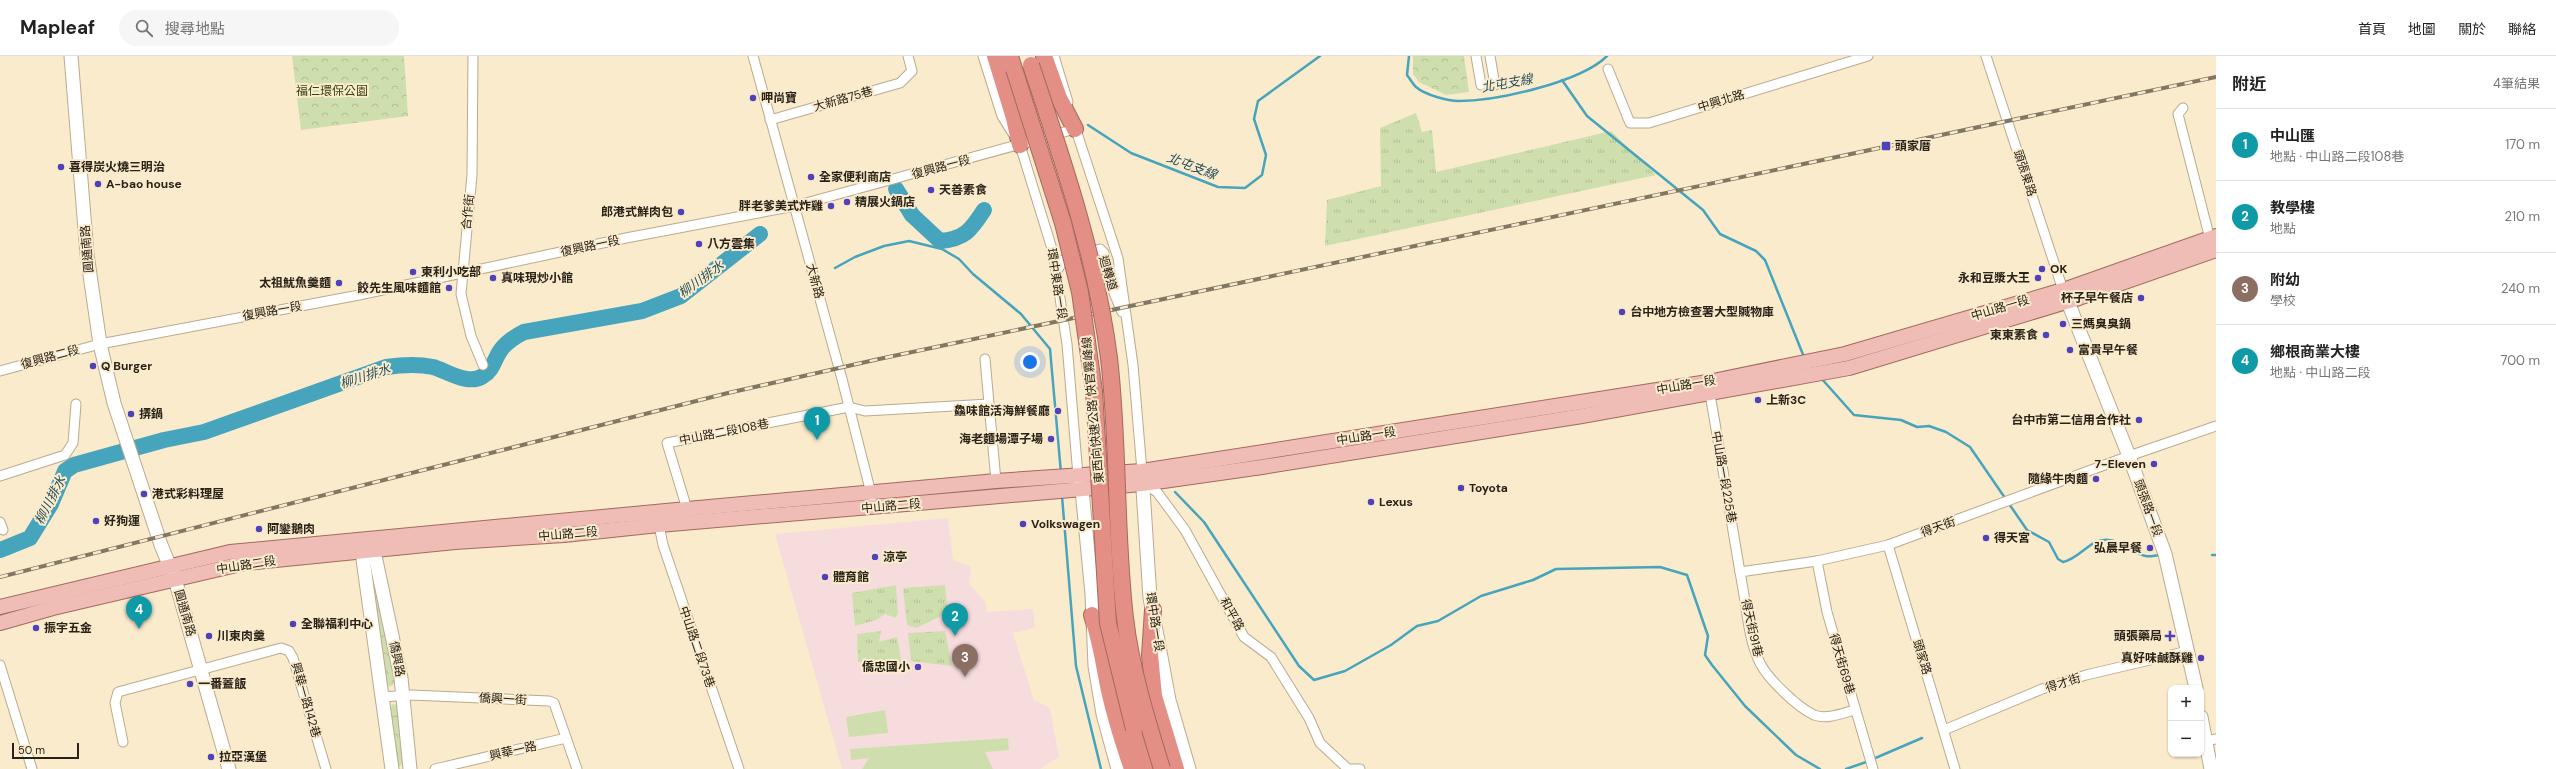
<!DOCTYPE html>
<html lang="zh-TW">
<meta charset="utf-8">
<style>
body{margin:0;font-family:"DM Sans","Noto Sans TC",sans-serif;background:#f6f6f6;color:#222}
.controls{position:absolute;right:12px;bottom:12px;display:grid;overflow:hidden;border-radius:8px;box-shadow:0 1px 3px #0004}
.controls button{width:36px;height:36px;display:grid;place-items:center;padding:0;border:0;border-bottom:1px solid #e0e0e0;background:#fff;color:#222;font:20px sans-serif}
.scale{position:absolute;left:12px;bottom:10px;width:67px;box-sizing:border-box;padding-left:4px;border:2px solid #282217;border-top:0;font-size:11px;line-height:14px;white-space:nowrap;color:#282217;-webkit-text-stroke:3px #fbebcd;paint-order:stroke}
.you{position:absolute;left:1030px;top:306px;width:14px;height:14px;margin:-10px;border:3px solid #fff;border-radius:50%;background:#1a73e8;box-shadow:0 0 0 6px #1a73e833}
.badge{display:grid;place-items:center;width:26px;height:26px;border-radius:50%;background:#b45309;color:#fff;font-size:13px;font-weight:700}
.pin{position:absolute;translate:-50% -33px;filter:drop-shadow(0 1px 2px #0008)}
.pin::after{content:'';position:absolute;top:21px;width:14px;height:12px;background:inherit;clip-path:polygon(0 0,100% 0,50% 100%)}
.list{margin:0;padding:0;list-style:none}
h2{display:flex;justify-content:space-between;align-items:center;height:52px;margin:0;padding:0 16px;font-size:17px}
h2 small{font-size:13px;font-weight:400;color:#767676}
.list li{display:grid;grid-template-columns:26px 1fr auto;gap:12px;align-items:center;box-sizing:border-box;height:72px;padding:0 16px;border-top:1px solid #e0e0e0}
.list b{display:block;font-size:15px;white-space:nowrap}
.list p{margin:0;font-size:13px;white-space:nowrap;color:#767676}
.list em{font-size:13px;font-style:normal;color:#767676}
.icon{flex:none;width:22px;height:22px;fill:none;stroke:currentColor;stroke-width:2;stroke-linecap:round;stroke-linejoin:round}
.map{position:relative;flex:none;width:2216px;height:713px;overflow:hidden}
header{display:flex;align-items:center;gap:24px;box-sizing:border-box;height:56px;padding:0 20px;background:#fff;border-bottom:1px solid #e0e0e0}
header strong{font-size:19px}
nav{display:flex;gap:22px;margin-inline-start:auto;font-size:14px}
.search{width:280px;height:36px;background:#f6f6f6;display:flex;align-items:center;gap:10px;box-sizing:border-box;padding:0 14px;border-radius:22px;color:#767676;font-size:15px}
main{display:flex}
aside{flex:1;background:#fff}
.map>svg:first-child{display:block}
.education{fill:#f7dcdd}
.grass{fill:url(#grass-tufts)}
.park{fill:url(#park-crowns)}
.garden{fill:#cedfad}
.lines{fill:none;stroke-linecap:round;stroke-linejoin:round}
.stream{stroke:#47a4bd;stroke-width:2.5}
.river{stroke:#47a4bd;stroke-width:16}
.street-casing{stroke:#baaa8e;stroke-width:11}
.secondary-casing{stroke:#baaa8e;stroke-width:15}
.primary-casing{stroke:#a2695f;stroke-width:16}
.highway-casing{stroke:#a2695f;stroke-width:18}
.street{stroke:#fff;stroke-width:9}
.secondary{stroke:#fff;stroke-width:13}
.primary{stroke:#efbcb6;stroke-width:14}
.highway{stroke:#e48f86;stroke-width:16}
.rail-casing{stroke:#817764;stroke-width:4}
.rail{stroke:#fbebcd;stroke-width:2.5;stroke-dasharray:8;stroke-linecap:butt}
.highway-bridge-casing{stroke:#a2695f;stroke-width:18;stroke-linecap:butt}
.highway-bridge{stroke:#e48f86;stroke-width:16}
.poi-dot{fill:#4f42b9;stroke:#fbebcd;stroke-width:1.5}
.labels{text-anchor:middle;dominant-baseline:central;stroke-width:4;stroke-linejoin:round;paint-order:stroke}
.park-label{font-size:12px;fill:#364310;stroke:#fbebcd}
.poi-label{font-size:12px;font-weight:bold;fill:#282217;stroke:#fbebcd;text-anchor:start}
.street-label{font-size:12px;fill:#282217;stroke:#fbebcd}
.water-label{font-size:13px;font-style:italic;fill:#27505b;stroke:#fbebcd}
</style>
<header>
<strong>Mapleaf</strong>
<div class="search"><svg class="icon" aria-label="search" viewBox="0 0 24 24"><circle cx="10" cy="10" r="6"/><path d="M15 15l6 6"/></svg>搜尋地點</div>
<nav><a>首頁</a><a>地圖</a><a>關於</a><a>聯絡</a></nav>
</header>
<main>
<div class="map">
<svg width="2216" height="713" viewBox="0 0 2216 713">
<defs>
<pattern id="grass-tufts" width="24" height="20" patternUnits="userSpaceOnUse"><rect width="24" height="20" fill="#cedfad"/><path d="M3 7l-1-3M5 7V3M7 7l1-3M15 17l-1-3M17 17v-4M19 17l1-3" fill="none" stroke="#b1bf94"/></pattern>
<pattern id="park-crowns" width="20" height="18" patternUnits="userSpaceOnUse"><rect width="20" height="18" fill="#cedfad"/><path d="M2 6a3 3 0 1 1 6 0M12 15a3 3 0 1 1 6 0" fill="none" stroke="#b1bf94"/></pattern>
</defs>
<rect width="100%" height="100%" fill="#fbebcd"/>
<path class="education" d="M948 462 953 504 971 511 969 528 985 545 987 556 1033 553 1035 572 1013 577 1034 644 1050 652 1059 701 1040 713H842L775 478Z"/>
<g class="grass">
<path d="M1416 57 1422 76 1432 74 1436 116 1611 75 1656 119 1325 190 1327 144 1381 130 1380 72Z"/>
<path d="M896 529 898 557 896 562 885 558 876 564 855 570 852 537Z"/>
<path d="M945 529 948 557 916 572 907 569 903 532Z"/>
<path d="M881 575 879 586 897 581 902 609 858 606 857 578Z"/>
<path d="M945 575 952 610 911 605 908 577Z"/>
</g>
<g class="park">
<path d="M292 0H404L408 60 301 74Z"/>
<path d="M1413 0H1464L1469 36 1446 39 1419 26 1413 18Z"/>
<path d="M369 508 374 520 394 623V628L389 631 387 627Z"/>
<path d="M392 648 397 649V651L403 704 400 711 397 709 391 652Z"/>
</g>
<g class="garden">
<path d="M885 654 888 677 849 681 846 661Z"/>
<path d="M1008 682 1009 694 985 696 993 713H862L869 702 851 704 850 693Z"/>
</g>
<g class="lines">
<g class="stream">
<path d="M1409 0 1407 19C1410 23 1413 28 1416 31 1425 39 1448 45 1459 45 1497 45 1581 26 1607 0"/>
<path d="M1562 24 1587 60 1703 154 1720 178 1756 195 1765 204 1804 301"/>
<path d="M1088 69 1131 97 1218 131 1245 132 1262 119 1266 99 1254 63 1258 45 1320 0"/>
<path d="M835 212 855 201 884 190 909 185 942 193 959 203 973 218 1021 258 1050 293 1061 417"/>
<path d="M1821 322 1854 359 1901 364 1917 371 1929 370 1946 376 1970 391 2027 474 2049 486 2058 503 2063 506C2080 503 2091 481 2109 484 2123 485 2135 499 2146 500 2150 501 2156 499 2161 499"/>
<path d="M1175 436 1204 466 1299 610 1314 624 1345 615 1391 589 1417 570 1438 565 1481 540 1533 524 1556 513 1660 511 1687 519 1708 580 1705 599 1712 609 1745 650 1796 699 1820 713"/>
<path d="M1062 440 1076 610 1101 713"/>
<path d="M2212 499H2216"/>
<path d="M1873 703 1922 682"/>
<path d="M1846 713 1869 705"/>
</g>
<g class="river">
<path d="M896 133 912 159 940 185C965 183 971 174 984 154"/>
<path d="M0 494 30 482 51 448 65 415 74 409 164 384 204 376 386 311C401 309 418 308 433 311 447 315 468 330 483 320 493 314 494 304 500 295 506 286 514 281 524 276L642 255 681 240 760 178"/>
</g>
<g class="street-casing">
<g id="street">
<path d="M473 0 472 119 461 238 471 280 483 309"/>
<path d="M753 0 842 323 872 441"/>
<path d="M983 0 1002 60 1020 89 1053 196 1067 288 1078 420"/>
<path d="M1054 0 1068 46"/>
<path d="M1476 0 1481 29"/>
<path d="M1490 0 1495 29"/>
<path d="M1986 0 2063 234"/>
<path d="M1608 13 1630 67H1649L1868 0"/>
<path d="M2183 52 2178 58 2210 183"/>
<path d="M770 64 900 27 912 15 908 0"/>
<path d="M1074 68 1118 202 1133 309 1142 415"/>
<path d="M1057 215 1063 204 1100 193 1104 197 1114 237 1122 256"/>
<path d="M985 303 996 425"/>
<path d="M0 315 100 288 359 239 626 182 795 150 1075 73"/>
<path d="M1709 333C1721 399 1731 466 1743 533 1747 556 1749 585 1760 607 1768 623 1797 651 1814 659 1826 664 1843 657 1855 654"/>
<path d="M0 420 65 399 73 387 76 348"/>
<path d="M1144 428 1157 436 1185 474 1244 581 1271 601 1309 662 1320 687 1348 713H1360"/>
<path d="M687 453 667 387 849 351 865 355 989 348"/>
<path d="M0 466 3 474"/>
<path d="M659 469 663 489 739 713"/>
<path d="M1888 489 1955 713"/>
<path d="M1817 505 1827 556 1873 713"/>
<path d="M1740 516 1817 505 1888 489 2129 400 2216 370"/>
<path d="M0 609 32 713"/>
<path d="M382 641 411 639 549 645 554 647 577 713"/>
<path d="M1944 674 2042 633 2086 619 2188 595"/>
<path d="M2206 685 2216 683"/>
<path d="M123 686 115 647 118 636 281 592 289 595 293 602 326 713"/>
<path d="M435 713 566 682"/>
</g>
</g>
<g class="secondary-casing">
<g id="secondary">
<path d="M71 0 87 198 100 288 114 347 161 489 175 523 229 713"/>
<path d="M2064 236 2129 400 2165 498 2196 632"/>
<path d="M1142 418 1150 542 1169 644 1189 713"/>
<path d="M1079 424 1082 434 1092 538 1095 610 1103 658 1118 713"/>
<path d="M374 495 401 622 410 713"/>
<path d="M362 496 392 713"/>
<path d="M2201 661 2211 713"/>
</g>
</g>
<g class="primary-casing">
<g id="primary">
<path d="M0 551 230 496 687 453 996 425 1142 415 1708 326 1845 298 2063 234 2216 180"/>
<path d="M0 567 53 552 245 507 455 486 564 479 659 469 1142 428 1262 411 1582 360 1849 312 2079 242 2216 194"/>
</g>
</g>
<g class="highway-casing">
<g id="highway">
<path d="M995 0 1014 62 1020 89"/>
<path d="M1010 0 1014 13"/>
<path d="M1044 0 1059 42 1075 73"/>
<path d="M1153 554 1150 599 1154 640 1176 713"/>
<path d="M1092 559C1099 581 1103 602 1107 625 1113 655 1122 684 1132 713"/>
<path d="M1134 673 1145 713"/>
</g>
</g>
<use href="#street" class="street"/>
<use href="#secondary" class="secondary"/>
<use href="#primary" class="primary"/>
<use href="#highway" class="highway"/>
<g class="rail-casing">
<path id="rail" d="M0 521 728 337 879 303 2216 21"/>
</g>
<use href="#rail" class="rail"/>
<g class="highway-bridge-casing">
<g id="highway-bridge">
<path d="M1031 9C1063 105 1096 201 1109 302 1119 388 1115 476 1125 562 1131 613 1147 664 1162 713"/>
<path d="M1014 13 1063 167 1080 236 1094 335 1108 567 1134 673"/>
</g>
</g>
<use href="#highway-bridge" class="highway-bridge"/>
</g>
<g class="poi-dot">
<circle cx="753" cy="42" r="4"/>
<rect x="1881" y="85" width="10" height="10" rx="2"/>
<circle cx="61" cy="111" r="4"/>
<circle cx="811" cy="121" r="4"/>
<circle cx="98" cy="128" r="4"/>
<circle cx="931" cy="134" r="4"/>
<circle cx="847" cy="146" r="4"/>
<circle cx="831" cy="150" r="4"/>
<circle cx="681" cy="156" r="4"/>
<circle cx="699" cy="188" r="4"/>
<circle cx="2042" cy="213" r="4"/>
<circle cx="413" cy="216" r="4"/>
<circle cx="493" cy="222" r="4"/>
<circle cx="2038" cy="222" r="4"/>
<circle cx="339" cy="227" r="4"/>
<circle cx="449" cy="232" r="4"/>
<circle cx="2141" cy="242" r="4"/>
<circle cx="1622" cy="256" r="4"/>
<circle cx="2063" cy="268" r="4"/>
<circle cx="2046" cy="279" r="4"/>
<circle cx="2070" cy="294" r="4"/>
<circle cx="93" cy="310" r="4"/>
<circle cx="1758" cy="344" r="4"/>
<circle cx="1058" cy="355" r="4"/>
<circle cx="131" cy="358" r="4"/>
<circle cx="2139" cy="364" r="4"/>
<circle cx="1051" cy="383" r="4"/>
<circle cx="2154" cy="408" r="4"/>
<circle cx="2096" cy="423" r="4"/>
<circle cx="1461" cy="432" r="4"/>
<circle cx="144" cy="438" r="4"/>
<circle cx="1371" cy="446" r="4"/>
<circle cx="96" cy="465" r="4"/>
<circle cx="1023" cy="468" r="4"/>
<circle cx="259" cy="473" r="4"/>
<circle cx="1986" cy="482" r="4"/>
<circle cx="2150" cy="492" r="4"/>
<circle cx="875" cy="501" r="4"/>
<circle cx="825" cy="521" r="4"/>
<circle cx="293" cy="568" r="4"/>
<circle cx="36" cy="572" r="4"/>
<circle cx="209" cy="580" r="4"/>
<path d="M2168 574h4v4h4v4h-4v4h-4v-4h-4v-4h4z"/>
<circle cx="2201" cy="602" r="4"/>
<circle cx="918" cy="611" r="4"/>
<circle cx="190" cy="628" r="4"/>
<circle cx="211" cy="701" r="4"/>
</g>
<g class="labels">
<g class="park-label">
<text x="332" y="35">福仁環保公園</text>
</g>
<g class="poi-label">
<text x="761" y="42">呷尚寶</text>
<text x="1895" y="90">頭家厝</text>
<text x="69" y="111">喜得炭火燒三明治</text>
<text x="819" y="121">全家便利商店</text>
<text x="106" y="128">A-bao house</text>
<text x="939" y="134">天善素食</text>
<text x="855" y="146">精展火鍋店</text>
<text x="823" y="150" text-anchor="end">胖老爹美式炸雞</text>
<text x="673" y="156" text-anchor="end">郎港式鮮肉包</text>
<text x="707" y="188">八方雲集</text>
<text x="2050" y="213">OK</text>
<text x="421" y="216">東利小吃部</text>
<text x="501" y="222">真味現炒小館</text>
<text x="2030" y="222" text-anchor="end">永和豆漿大王</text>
<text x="331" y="227" text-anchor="end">太祖魷魚羹麵</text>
<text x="441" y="232" text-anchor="end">餃先生風味麵館</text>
<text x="2133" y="242" text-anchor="end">杯子早午餐店</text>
<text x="1630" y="256">台中地方檢查署大型贓物庫</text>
<text x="2071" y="268">三媽臭臭鍋</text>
<text x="2038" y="279" text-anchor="end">東東素食</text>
<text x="2078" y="294">富貴早午餐</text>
<text x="101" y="310">Q Burger</text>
<text x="1766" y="344">上新3C</text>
<text x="1050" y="355" text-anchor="end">鱻味館活海鮮餐廳</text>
<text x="139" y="358">挵鍋</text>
<text x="2131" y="364" text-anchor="end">台中市第二信用合作社</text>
<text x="1043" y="383" text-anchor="end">海老麵場潭子場</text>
<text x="2146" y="408" text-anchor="end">7-Eleven</text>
<text x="2088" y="423" text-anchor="end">隨緣牛肉麵</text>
<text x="1469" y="432">Toyota</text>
<text x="152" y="438">港式彩料理屋</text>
<text x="1379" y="446">Lexus</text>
<text x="104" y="465">好狗運</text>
<text x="1031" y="468">Volkswagen</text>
<text x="267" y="473">阿鑾鵝肉</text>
<text x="1994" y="482">得天宮</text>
<text x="2142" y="492" text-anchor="end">弘晨早餐</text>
<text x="883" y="501">涼亭</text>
<text x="833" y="521">體育館</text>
<text x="301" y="568">全聯福利中心</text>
<text x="44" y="572">振宇五金</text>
<text x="217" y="580">川東肉羹</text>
<text x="2162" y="580" text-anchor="end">頭張藥局</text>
<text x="2193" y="602" text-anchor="end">真好味鹹酥雞</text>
<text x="910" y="611" text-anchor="end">僑忠國小</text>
<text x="198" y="628">一番蓋飯</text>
<text x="219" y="701">拉亞漢堡</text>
</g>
<g class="street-label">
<text transform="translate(843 43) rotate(-16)">大新路75巷</text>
<text transform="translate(1721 45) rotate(-17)">中興北路</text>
<text transform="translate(941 111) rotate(-15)">復興路一段</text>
<text transform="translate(2025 117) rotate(72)">頭張東路</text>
<text transform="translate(468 156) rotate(-84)">合作街</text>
<text transform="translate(590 190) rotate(-12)">復興路一段</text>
<text transform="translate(87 193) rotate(-95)">圓通南路</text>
<text transform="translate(1108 217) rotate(73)">迴轉道</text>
<text transform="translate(815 225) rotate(75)">大新路</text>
<text transform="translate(1057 228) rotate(81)">環中東路一段</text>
<text transform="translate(2000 252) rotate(-17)">中山路一段</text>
<text transform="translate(272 255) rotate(-10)">復興路一段</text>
<text transform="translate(50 301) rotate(-15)">復興路二段</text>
<text transform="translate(1686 329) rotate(-10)">中山路一段</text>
<text transform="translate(1093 354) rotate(-95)">東西向快速公路 快官霧峰線</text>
<text transform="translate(724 376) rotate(-11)">中山路二段108巷</text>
<text transform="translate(1366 380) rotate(-9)">中山路一段</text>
<text transform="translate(1724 421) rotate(80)">中山路一段225巷</text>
<text transform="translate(891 450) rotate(-5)">中山路二段</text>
<text transform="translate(2148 452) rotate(70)">頭張路一段</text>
<text transform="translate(1938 471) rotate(-20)">得天街</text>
<text transform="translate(568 478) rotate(-5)">中山路二段</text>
<text transform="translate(246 509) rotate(-9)">中山路二段</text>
<text transform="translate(185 557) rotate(74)">圓通南路</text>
<text transform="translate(1232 558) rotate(61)">和平路</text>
<text transform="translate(1155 566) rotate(81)">環中路一段</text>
<text transform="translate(1752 572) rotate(77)">得天街91巷</text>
<text transform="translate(697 591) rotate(71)">中山路二段73巷</text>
<text transform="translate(1922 601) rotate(73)">頭家路</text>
<text transform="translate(397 603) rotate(79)">僑興路</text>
<text transform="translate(1842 608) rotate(74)">得天街69巷</text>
<text transform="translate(2063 627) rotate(-18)">得才街</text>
<text transform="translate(503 643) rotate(3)">僑興一街</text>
<text transform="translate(306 644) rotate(74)">興華一路142巷</text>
<text transform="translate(513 695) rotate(-13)">興華一路</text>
</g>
<g class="water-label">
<text transform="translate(1507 27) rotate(-10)">北屯支線</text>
<text transform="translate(1192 110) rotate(21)">北屯支線</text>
<text transform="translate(701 223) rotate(-36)">柳川排水</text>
<text transform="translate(365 320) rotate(-18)">柳川排水</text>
<text transform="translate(50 444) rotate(-63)">柳川排水</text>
</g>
</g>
</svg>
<div class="controls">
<button>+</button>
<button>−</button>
</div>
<div class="scale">50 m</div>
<div class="you"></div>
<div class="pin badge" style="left:817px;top:384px;background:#0f9aa8">1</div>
<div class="pin badge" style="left:955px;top:580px;background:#0f9aa8">2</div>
<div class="pin badge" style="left:965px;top:621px;background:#8d6e63">3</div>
<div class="pin badge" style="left:139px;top:573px;background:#0f9aa8">4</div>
</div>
<aside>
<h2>附近<small>4筆結果</small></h2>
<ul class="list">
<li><span class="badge" style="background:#0f9aa8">1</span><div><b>中山匯</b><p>地點 · 中山路二段108巷</p></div><em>170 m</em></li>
<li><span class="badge" style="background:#0f9aa8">2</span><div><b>教學樓</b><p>地點</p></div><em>210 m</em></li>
<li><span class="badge" style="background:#8d6e63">3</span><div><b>附幼</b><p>學校</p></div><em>240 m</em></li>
<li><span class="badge" style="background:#0f9aa8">4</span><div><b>鄉根商業大樓</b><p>地點 · 中山路二段</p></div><em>700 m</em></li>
</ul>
</aside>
</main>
